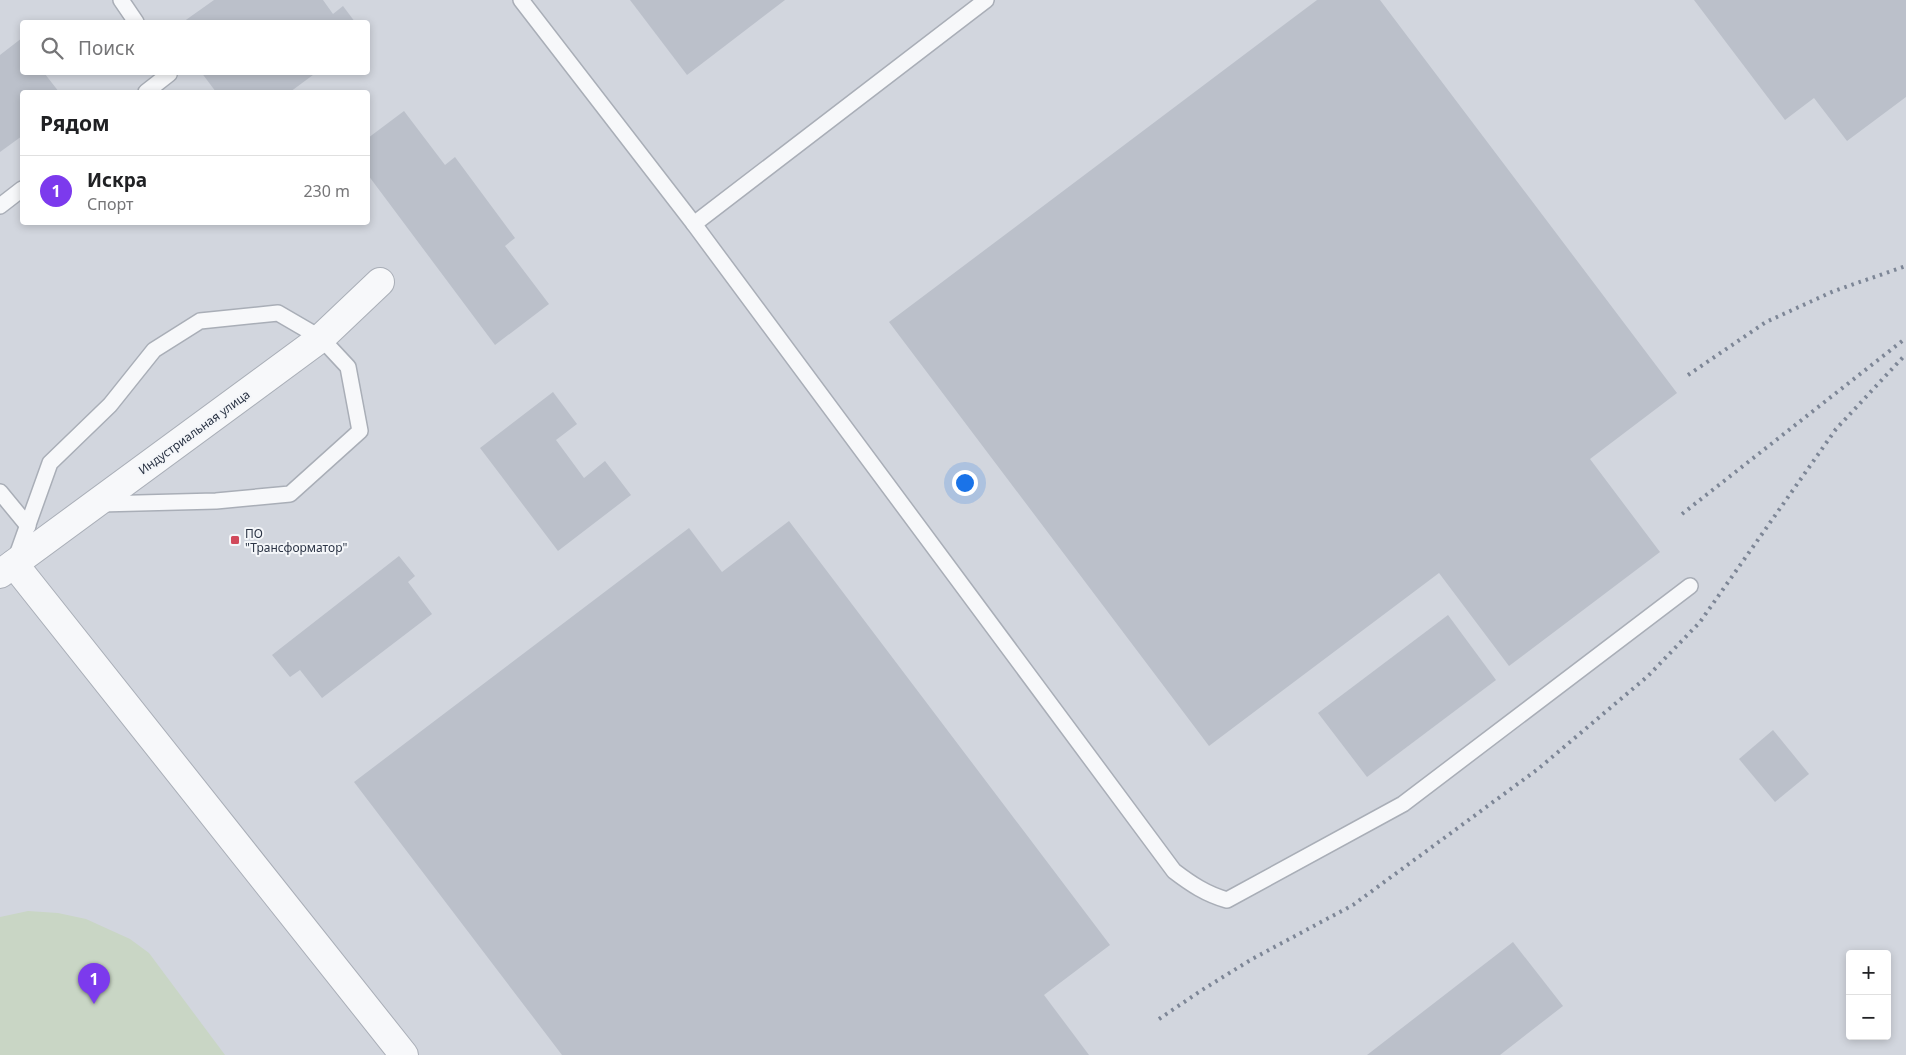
<!DOCTYPE html>
<html lang="ru">
<meta charset="utf-8">
<style>
body{margin:0;font-family:"Noto Sans",sans-serif;background:#f6f6f6;color:#202124}
.controls{position:absolute;right:15px;bottom:15px;display:grid;overflow:hidden;border-radius:5px;box-shadow:0 2px 8px #0003}
.controls button{width:45px;height:45px;display:grid;place-items:center;padding:0;border:0;border-bottom:1px solid #e0e0e0;background:#fff;color:#202124;font:25px sans-serif}
.you{position:absolute;left:964px;top:482px;width:18px;height:18px;margin:-12px;border:4px solid #fff;border-radius:50%;background:#1a73e8;box-shadow:0 0 0 8px #1a73e833}
.badge{display:grid;place-items:center;width:32px;height:32px;border-radius:50%;background:#7c3aed;color:#fff;font-size:16px;font-weight:700}
.pin{position:absolute;translate:-50% -41px;filter:drop-shadow(0 1px 2px #0008)}
.pin::after{content:'';position:absolute;top:26px;width:18px;height:15px;background:inherit;clip-path:polygon(0 0,100% 0,50% 100%)}
.list{margin:0;padding:0;list-style:none}
h2{display:flex;justify-content:space-between;align-items:center;height:65px;margin:0;padding:0 20px;font-size:21px}
h2 small{font-size:16px;font-weight:400;color:#757577}
.list li{display:grid;grid-template-columns:32px 1fr auto;gap:15px;align-items:center;box-sizing:border-box;height:70px;padding:0 20px;border-top:1px solid #e0e0e0}
.list b{display:block;font-size:19px;white-space:nowrap}
.list p{margin:0;font-size:16px;white-space:nowrap;color:#757577}
.list em{font-size:16px;font-style:normal;color:#757577}
.icon{flex:none;width:28px;height:28px;fill:none;stroke:currentColor;stroke-width:2;stroke-linecap:round;stroke-linejoin:round}
.map{position:relative;flex:none;width:1906px;height:1055px;overflow:hidden}
.search{position:absolute;background:#fff;box-shadow:0 2px 8px #0003;left:20px;top:20px;width:350px;height:55px;display:flex;align-items:center;gap:12px;box-sizing:border-box;padding:0 18px;border-radius:5px;color:#757577;font-size:19px}
.panel{position:absolute;background:#fff;box-shadow:0 2px 8px #0003;left:20px;top:90px;width:350px;height:135px;border-radius:5px}
.map>svg:first-child{display:block}
.built{fill:#d2d6de;fill-rule:evenodd}
.green{fill:#c9d6c5}
.building{fill:#bbc0ca}
.lines{fill:none;stroke-linecap:round;stroke-linejoin:round}
.lane-casing{stroke:#a9aeb7;stroke-width:18}
.street-casing{stroke:#a9aeb7;stroke-width:30}
.lane{stroke:#f7f8fa;stroke-width:15}
.street{stroke:#f7f8fa;stroke-width:28}
.rail{stroke:#7d8696;stroke-width:4;stroke-dasharray:2.5 5;stroke-linecap:butt}
.poi-dot{fill:#d1495b;stroke:#f4f6f9;stroke-width:2}
.labels{text-anchor:middle;dominant-baseline:central;stroke-width:4;stroke-linejoin:round;paint-order:stroke}
.street-label{font-size:12px;fill:#2b3445;stroke:#f4f6f9}
.poi-label{font-size:12px;fill:#2b3445;stroke:#f4f6f9;text-anchor:start}
</style>
<div class="map">
<svg width="1906" height="1055" viewBox="0 0 1906 1055">
<rect width="100%" height="100%" fill="#e4e7ec"/>
<path class="built" d="M0 0H1906V1055H0ZM22 22H368V72H22ZM22 92H368V222H22ZM1850 954H1887V1036H1850Z"/>
<path class="green" d="M28 911 58 913 86 919 130 939 149 953 225 1055H0V917Z"/>
<g class="building">
<path d="M214 0H323L333 14 343 6 355 22H183Z"/>
<path d="M630 0H785L687 75Z"/>
<path d="M1317 0H1380L1677 393 1590 459 1660 552 1509 666 1439 573 1209 746 889 322Z"/>
<path d="M1694 0H1906V97L1847 141 1814 98 1785 120Z"/>
<path d="M22 38V72H47L45 74 59 92H22V136L0 152V55Z"/>
<path d="M201 72H317L290 92H216Z"/>
<path d="M404 111 445 165 455 157 515 238 505 246 549 304 495 345 368 175V138Z"/>
<path d="M553 392 577 424 556 440 584 478 605 461 631 495 558 551 480 448Z"/>
<path d="M789 521 1110 945 1044 995 1089 1055H562L354 782 689 528 722 572Z"/>
<path d="M399 556 415 576 408 582 432 614 322 698 300 670 290 677 272 655Z"/>
<path d="M1448 615 1496 680 1367 777 1318 713Z"/>
<path d="M1773 730 1809 774 1775 802 1739 759Z"/>
<path d="M1513 942 1563 1006 1500 1055H1367Z"/>
</g>
<g class="lines">
<g class="lane-casing">
<g id="lane">
<path d="M121 0 136 22"/>
<path d="M521 0 694 224 986 0"/>
<path d="M146 92 169 74 168 72"/>
<path d="M0 206 22 189"/>
<path d="M694 224 1174 871C1191 884 1206 894 1227 900L1403 804 1690 586"/>
<path d="M0 492 28 526"/>
<path d="M16 558 50 463 110 405 154 350 200 321 278 313 321 338 348 367 360 431 290 494 216 501 100 504"/>
</g>
</g>
<g class="street-casing">
<g id="street">
<path d="M14 564 404 1055"/>
<path d="M0 574 321 338 380 282"/>
</g>
</g>
<use href="#lane" class="lane"/>
<use href="#street" class="street"/>
<g class="rail">
<path d="M1688 375 1766 322 1834 291 1906 266"/>
<path d="M1682 514 1906 338"/>
<path d="M1159 1019 1202 990 1252 959 1353 905 1538 769 1648 676 1700 622 1836 429 1906 354"/>
</g>
</g>
<rect class="poi-dot" x="230" y="535" width="10" height="10" rx="2.5"/>
<g class="labels">
<g class="street-label">
<text transform="translate(194 432) rotate(-36)">Индустриальная улица</text>
</g>
<g class="poi-label">
<text x="245" y="533">ПО<tspan x="245" dy="14">"Трансформатор"</tspan></text>
</g>
</g>
</svg>
<div class="controls">
<button>+</button>
<button>−</button>
</div>
<div class="you"></div>
<div class="pin badge" style="left:94px;top:1004px">1</div>
<div class="search"><svg class="icon" aria-label="search" viewBox="0 0 24 24"><circle cx="10" cy="10" r="6"/><path d="M15 15l6 6"/></svg>Поиск</div>
<section class="panel">
<h2>Рядом<small></small></h2>
<ul class="list">
<li><span class="badge">1</span><div><b>Искра</b><p>Спорт</p></div><em>230 m</em></li>
</ul>
</section>
</div>
